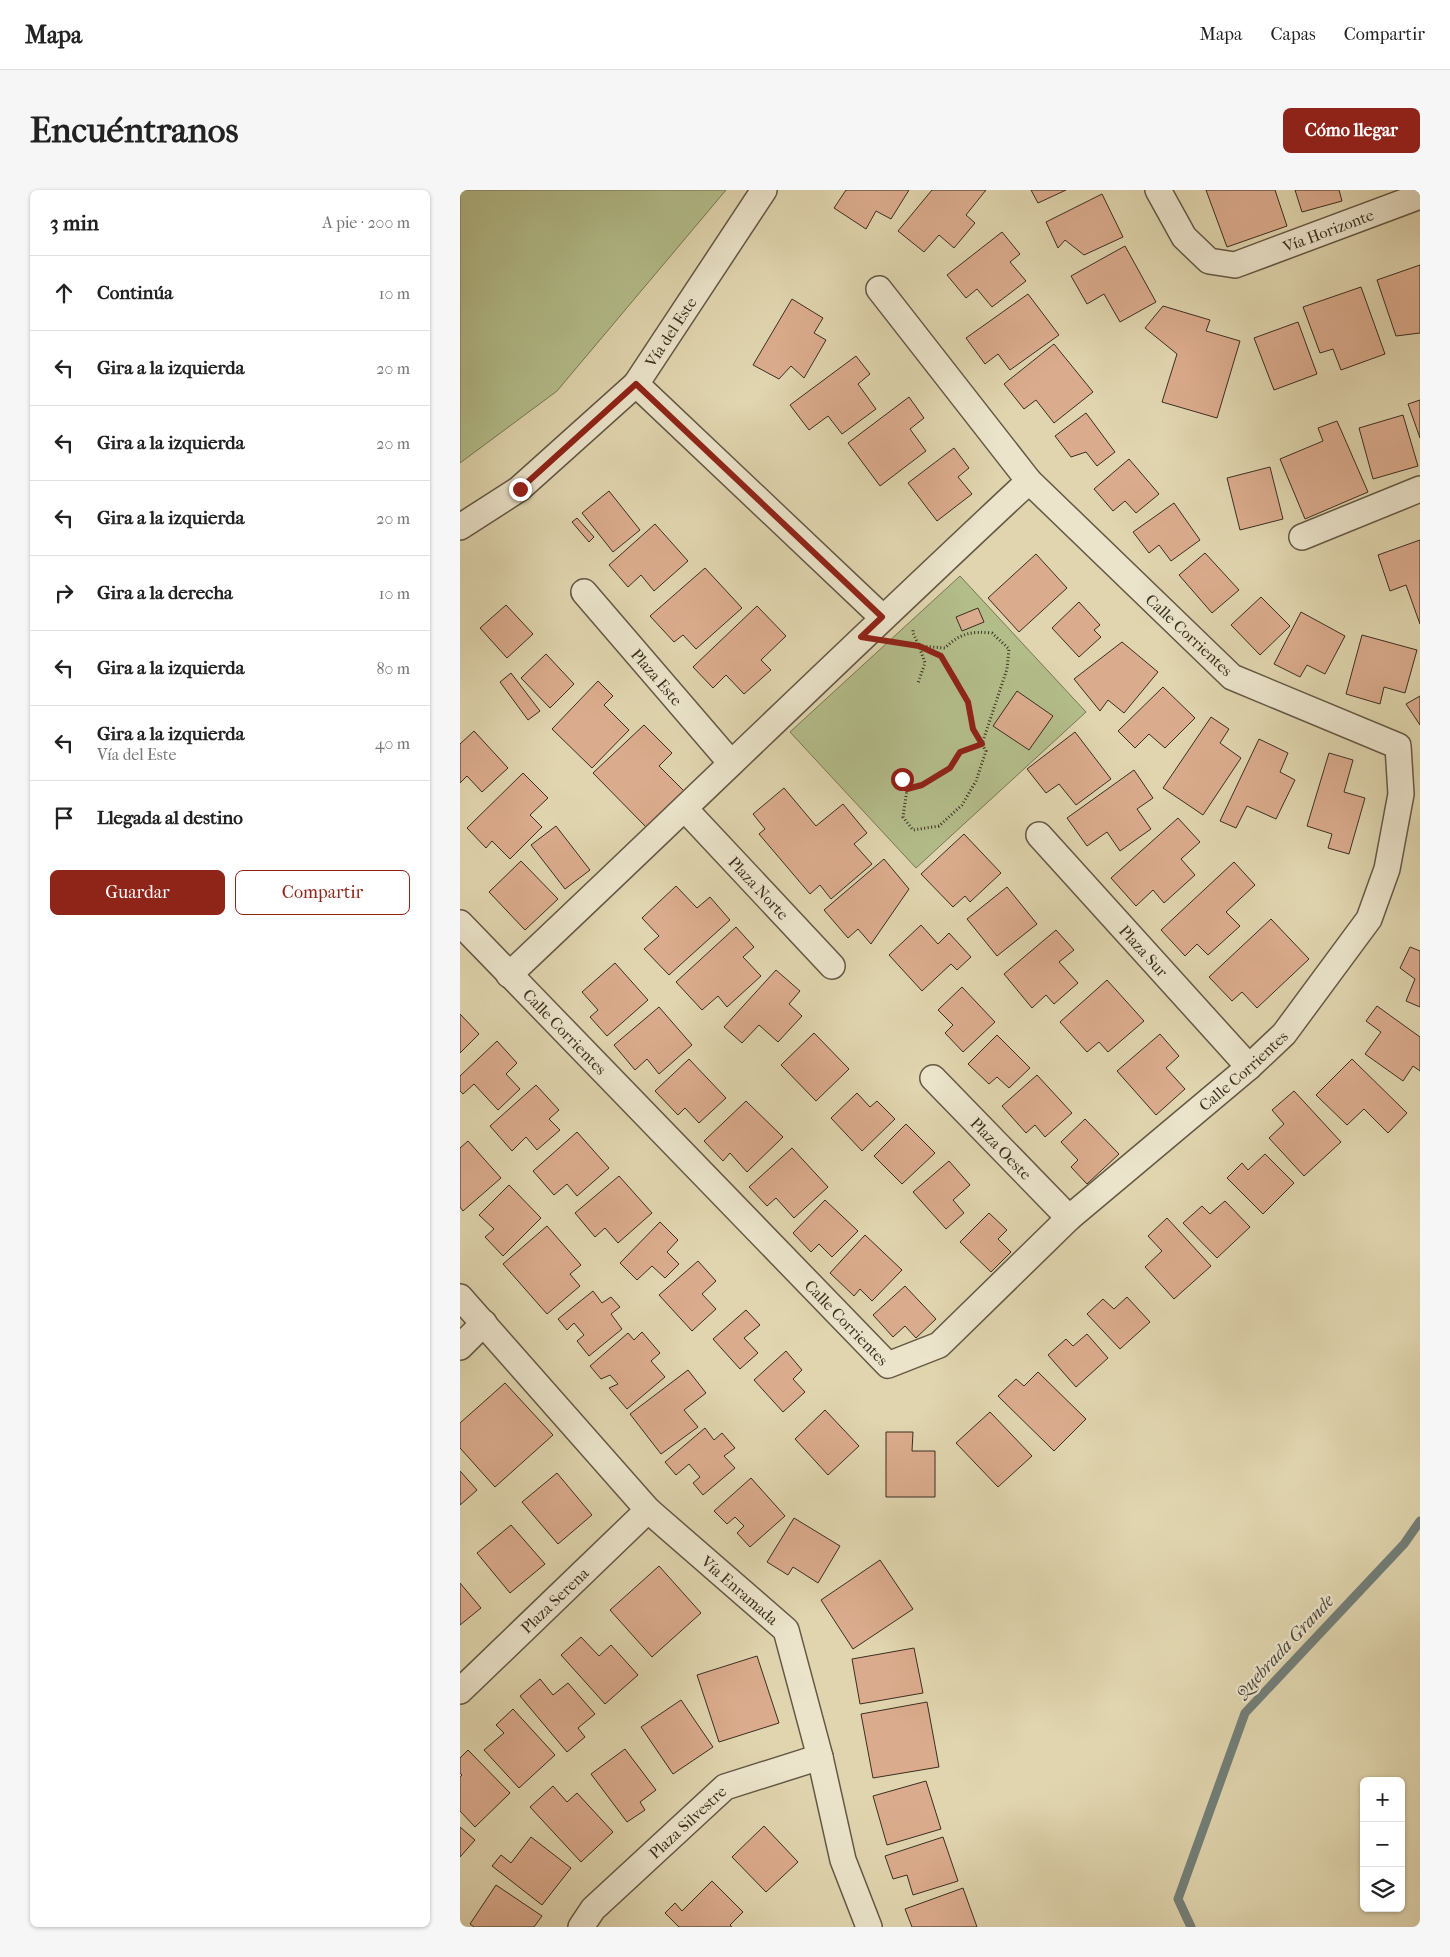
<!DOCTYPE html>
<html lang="es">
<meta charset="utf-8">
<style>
body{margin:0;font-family:"IM FELL French Canon",serif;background:#f6f6f6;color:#222}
.controls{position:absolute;right:15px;bottom:15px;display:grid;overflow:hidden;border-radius:8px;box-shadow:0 1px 4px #0004}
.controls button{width:45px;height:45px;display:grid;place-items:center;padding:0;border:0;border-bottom:1px solid #e0e0e0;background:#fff;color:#222;font:25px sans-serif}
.stop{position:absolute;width:15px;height:15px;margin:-11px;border:4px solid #8f2418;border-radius:50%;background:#fff}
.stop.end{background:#8f2418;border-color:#fff;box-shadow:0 1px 5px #0008}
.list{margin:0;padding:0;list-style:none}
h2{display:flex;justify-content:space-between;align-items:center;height:65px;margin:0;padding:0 20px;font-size:21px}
h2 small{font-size:16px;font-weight:400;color:#767676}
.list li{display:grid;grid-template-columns:32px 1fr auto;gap:15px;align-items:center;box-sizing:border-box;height:75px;padding:0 20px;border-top:1px solid #e0e0e0}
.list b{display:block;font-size:19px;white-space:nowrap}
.list p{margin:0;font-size:16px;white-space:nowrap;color:#767676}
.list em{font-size:16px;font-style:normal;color:#767676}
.actions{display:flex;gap:10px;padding:15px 20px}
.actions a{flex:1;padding:11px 0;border:1px solid #8f2418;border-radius:8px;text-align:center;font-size:18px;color:#8f2418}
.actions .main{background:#8f2418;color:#fff}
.icon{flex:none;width:28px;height:28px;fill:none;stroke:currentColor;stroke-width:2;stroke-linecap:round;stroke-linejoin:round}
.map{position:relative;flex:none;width:960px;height:1737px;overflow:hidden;border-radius:8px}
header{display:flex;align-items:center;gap:30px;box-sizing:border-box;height:70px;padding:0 25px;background:#fff;border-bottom:1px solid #e0e0e0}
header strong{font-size:24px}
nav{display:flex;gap:28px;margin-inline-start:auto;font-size:18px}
.intro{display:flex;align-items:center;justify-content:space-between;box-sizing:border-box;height:120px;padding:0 30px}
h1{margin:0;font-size:35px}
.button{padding:12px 22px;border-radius:8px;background:#8f2418;color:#fff;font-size:18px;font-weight:700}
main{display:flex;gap:30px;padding:0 30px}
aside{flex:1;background:#fff;border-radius:8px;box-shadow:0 1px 4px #0004}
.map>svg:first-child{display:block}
.green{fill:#b3bd8a;stroke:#777655}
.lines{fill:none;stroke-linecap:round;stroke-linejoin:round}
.stream{stroke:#73807a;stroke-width:9}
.building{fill:#dbab8d;stroke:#3b2e20}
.minor-casing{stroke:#645844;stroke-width:28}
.path{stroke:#3b2e20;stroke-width:3;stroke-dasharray:1 2.5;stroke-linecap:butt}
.minor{stroke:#ebe4cb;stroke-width:25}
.route{stroke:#8f2418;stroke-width:6}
.labels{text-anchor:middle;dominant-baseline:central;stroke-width:4.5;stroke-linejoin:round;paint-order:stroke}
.street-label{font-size:16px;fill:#3b2e20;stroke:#ebe4cb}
.water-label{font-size:18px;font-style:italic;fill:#4e493e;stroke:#ebe4cb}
</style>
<header>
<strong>Mapa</strong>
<nav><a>Mapa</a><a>Capas</a><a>Compartir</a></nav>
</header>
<div class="intro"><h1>Encuéntranos</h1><a class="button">Cómo llegar</a></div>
<main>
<aside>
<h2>3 min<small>A pie · 200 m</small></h2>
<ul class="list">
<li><svg class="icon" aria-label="ahead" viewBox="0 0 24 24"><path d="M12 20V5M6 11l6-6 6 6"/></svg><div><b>Continúa</b></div><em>10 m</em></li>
<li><svg class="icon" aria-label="left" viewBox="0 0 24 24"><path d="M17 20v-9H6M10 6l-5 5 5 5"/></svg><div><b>Gira a la izquierda</b></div><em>20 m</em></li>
<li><svg class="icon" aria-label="left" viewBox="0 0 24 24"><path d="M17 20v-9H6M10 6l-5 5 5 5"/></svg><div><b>Gira a la izquierda</b></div><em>20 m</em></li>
<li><svg class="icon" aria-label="left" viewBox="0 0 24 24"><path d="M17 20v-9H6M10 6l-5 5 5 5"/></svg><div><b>Gira a la izquierda</b></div><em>20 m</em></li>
<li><svg class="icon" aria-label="right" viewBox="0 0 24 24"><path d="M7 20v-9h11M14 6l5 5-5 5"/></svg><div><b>Gira a la derecha</b></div><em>10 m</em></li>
<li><svg class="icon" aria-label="left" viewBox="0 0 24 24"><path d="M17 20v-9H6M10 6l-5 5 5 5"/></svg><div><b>Gira a la izquierda</b></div><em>80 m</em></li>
<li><svg class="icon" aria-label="left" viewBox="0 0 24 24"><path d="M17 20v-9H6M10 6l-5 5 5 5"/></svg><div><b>Gira a la izquierda</b><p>Vía del Este</p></div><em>40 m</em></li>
<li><svg class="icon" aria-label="arrive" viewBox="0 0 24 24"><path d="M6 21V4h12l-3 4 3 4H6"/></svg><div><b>Llegada al destino</b></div></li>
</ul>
<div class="actions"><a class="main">Guardar</a><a>Compartir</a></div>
</aside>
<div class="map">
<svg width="960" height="1737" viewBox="0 0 960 1737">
<rect width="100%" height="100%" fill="#e0d5af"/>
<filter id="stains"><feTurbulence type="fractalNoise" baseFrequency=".004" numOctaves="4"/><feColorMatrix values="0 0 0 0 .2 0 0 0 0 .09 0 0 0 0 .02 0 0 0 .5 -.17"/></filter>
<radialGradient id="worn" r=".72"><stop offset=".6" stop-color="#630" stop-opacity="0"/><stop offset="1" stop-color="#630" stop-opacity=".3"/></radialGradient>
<g class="green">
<path d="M0 0H266L97 201 0 273Z"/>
<path d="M500 386 626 522 456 678 330 542Z"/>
</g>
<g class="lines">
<path class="stream" d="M731 1737 718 1709 785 1523 944 1354 960 1331"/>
</g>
<g class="building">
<path d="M386 0H449L431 29 416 21 406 39 374 18Z"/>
<path d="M472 0H526L506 25 515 33 494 58 479 45 464 62 438 41Z"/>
<path d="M571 0H606L578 13Z"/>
<path d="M746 0H815L827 36 767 57Z"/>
<path d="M835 0H879L882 11 842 22Z"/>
<path d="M642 4 663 47 624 65 605 50 598 58 586 32Z"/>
<path d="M542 42 560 64 550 72 566 91 532 117 517 99 506 108 487 85Z"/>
<path d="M665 56 696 112 660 132 644 104 627 114 611 86Z"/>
<path d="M960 75V143L936 146 917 90Z"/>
<path d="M901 97 925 164 881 180 873 159 860 163 843 117Z"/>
<path d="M568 104 599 145 550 180 538 164 525 174 506 148Z"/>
<path d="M332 109 363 128 354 143 366 150 344 188 331 176 319 189 293 175Z"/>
<path d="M703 116 750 130 746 141 780 151 757 228 702 212 717 164 685 138Z"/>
<path d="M838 132 857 184 814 200 794 148Z"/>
<path d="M594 154 633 202 594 233 576 210 564 219 544 194Z"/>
<path d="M396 166 410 184 398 194 416 219 382 244 368 226 349 240 330 215Z"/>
<path d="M449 207 464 228 450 239 466 261 420 296 388 253Z"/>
<path d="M960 210V248L948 214Z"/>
<path d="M626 223 655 262 637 276 626 262 611 267 595 246Z"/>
<path d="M943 225 958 276 913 289 899 238Z"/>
<path d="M877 231 908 302 845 329 820 269 863 251 858 238Z"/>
<path d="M494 258 509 278 498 287 512 304 477 331 448 293Z"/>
<path d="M669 269 699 304 676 323 665 311 653 321 634 299Z"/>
<path d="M810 277 823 329 780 340 767 288Z"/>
<path d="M149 301 180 340 153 362 122 323Z"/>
<path d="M714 313 740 350 711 371 699 355 689 363 673 342Z"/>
<path d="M117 328 134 347 129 352 112 332Z"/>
<path d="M195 334 228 371 194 401 181 385 168 397 149 375Z"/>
<path d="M960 350V434L946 395 930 401 918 365Z"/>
<path d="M745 363 779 400 752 423 719 385Z"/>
<path d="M576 364 607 398 559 442 528 408Z"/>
<path d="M245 378 282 418 236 459 223 445 214 452 190 426Z"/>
<path d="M801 407 830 436 800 465 771 435Z"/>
<path d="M619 412 640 435 634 440 641 447 619 467 592 438Z"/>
<path d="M46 415 73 444 47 468 20 438Z"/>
<path d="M297 416 326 446 301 470 311 480 284 504 266 485 253 498 233 477Z"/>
<path d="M518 418 524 432 502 441 496 427Z"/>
<path d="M841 422 885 446 865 484 847 475 840 487 814 474Z"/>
<path d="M902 445 957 460 945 503 924 497 920 514 886 504Z"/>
<path d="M662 452 698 482 664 523 648 510 640 521 614 489Z"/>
<path d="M86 464 114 494 90 518 61 488Z"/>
<path d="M51 483 80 521 68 530 40 492Z"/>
<path d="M138 491 153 506 144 515 169 540 132 578 92 539Z"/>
<path d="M703 497 735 528 705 558 689 544 675 558 658 541Z"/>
<path d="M557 501 593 526 569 560 533 536Z"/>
<path d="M960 506V535L946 514Z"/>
<path d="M751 527 769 539 760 553 781 568 743 625 703 598Z"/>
<path d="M184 535 212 563 199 576 224 601 186 637 133 583Z"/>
<path d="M14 541 48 578 22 602 7 586 0 593V554Z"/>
<path d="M615 542 651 589 616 615 599 594 586 603 567 579Z"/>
<path d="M799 549 828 563 820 582 835 590 816 629 787 616 776 638 760 631Z"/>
<path d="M869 563 893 570 884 602 905 608 889 664 868 658 872 644 847 636Z"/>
<path d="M674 580 693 608 677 619 691 639 660 661 647 642 627 656 607 628Z"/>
<path d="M63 583 88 608 70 625 82 637 50 669 32 651 26 658 7 638Z"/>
<path d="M324 598 356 636 383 614 407 643 394 654 412 674 371 709 360 695 350 704 299 644 305 639 293 624Z"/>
<path d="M718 628 740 652 721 669 735 685 704 713 693 700 676 716 651 688Z"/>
<path d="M96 636 130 680 105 699 71 655Z"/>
<path d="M504 644 541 683 510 712 505 706 493 717 461 684Z"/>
<path d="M424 669 449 699 411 754 398 739 388 748 364 720Z"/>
<path d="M61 671 98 709 65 740 29 702Z"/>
<path d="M774 672 795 695 766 722 780 736 748 765 737 754 725 766 701 740Z"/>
<path d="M216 696 237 718 250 707 270 730 209 785 184 759 199 746 182 728Z"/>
<path d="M547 697 577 734 537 766 507 729Z"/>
<path d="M811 729 849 769 797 818 782 802 772 811 749 787Z"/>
<path d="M461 735 478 754 489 743 511 767 497 780 491 774 462 801 429 765Z"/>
<path d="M276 737 294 757 283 767 301 786 267 817 258 806 242 820 216 792Z"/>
<path d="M596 740 614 760 599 772 618 793 594 814 586 805 572 818 544 784Z"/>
<path d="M950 757 960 761V817L946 811 955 789 940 778Z"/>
<path d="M155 773 188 810 147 846 130 827 138 820 122 802Z"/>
<path d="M316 780 340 801 329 814 342 826 318 852 299 835 282 853 264 837Z"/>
<path d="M647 790 684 831 648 862 639 852 627 862 600 832Z"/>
<path d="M502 797 535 832 503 862 485 843 493 835 478 820Z"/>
<path d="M917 816 960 847V881L953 876 943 891 905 864 921 842 906 831Z"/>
<path d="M199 817 232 855 199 884 187 869 175 880 154 855Z"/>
<path d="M0 824 19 844 0 863Z"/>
<path d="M354 843 389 879 356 911 321 875Z"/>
<path d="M700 844 719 866 706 878 725 899 696 925 657 881Z"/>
<path d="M537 845 570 878 549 898 537 887 529 894 508 874Z"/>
<path d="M37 851 57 873 46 884 60 899 38 920 14 894 3 904 0 901V886Z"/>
<path d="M229 869 266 908 239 933 225 918 218 925 195 901Z"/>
<path d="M892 869 947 923 928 943 904 919 887 935 856 905Z"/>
<path d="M577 885 612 923 585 947 575 935 566 943 542 916Z"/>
<path d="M76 895 99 920 89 929 100 940 77 960 66 947 52 961 30 936Z"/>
<path d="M834 901 881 952 844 986 809 948 824 934 812 920Z"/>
<path d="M397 903 410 917 417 911 435 929 402 961 371 928Z"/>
<path d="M286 911 323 947 287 982 270 963 263 971 244 951Z"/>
<path d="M625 929 659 964 627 994 611 977 618 970 601 952Z"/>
<path d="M446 934 475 963 442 994 414 966Z"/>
<path d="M117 942 149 978 117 1006 107 994 94 1005 73 981Z"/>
<path d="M8 951 41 988 3 1021 0 1017V958Z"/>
<path d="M332 958 368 997 334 1028 316 1008 307 1016 289 997Z"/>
<path d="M805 964 834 993 803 1024 767 988 782 973 788 980Z"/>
<path d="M489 971 510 995 493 1010 504 1023 486 1039 453 1002Z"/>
<path d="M159 986 192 1023 158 1053 145 1038 135 1047 115 1023Z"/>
<path d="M49 995 81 1028 43 1066 25 1047 34 1039 19 1025Z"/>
<path d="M365 1010 398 1041 372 1067 359 1054 351 1062 333 1043Z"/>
<path d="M765 1011 790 1037 757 1068 723 1033 742 1016 750 1024Z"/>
<path d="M529 1023 547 1040 538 1049 551 1062 531 1082 500 1052Z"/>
<path d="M707 1028 751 1076 714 1109 685 1077 702 1061 688 1046Z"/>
<path d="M200 1032 218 1050 207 1062 219 1074 205 1088 192 1076 177 1090 160 1073Z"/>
<path d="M87 1036 121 1075 110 1084 120 1096 87 1124 43 1074Z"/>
<path d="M405 1045 442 1080 412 1111 400 1099 394 1106 370 1083Z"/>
<path d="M238 1071 256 1091 242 1104 256 1119 232 1141 199 1105Z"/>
<path d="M445 1096 476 1129 456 1148 445 1136 433 1147 413 1125Z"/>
<path d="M133 1101 142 1113 151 1107 160 1117 151 1124 162 1139 129 1166 117 1151 124 1145 114 1133 107 1140 98 1129Z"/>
<path d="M667 1107 690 1132 660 1159 627 1124 643 1109 654 1119Z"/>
<path d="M286 1120 300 1135 284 1148 298 1163 280 1179 253 1149Z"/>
<path d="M182 1142 200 1163 191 1171 205 1187 167 1219 149 1198 158 1194 150 1185 141 1189 130 1176 168 1143 174 1150Z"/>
<path d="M627 1144 648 1168 616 1197 588 1165 606 1149 613 1156Z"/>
<path d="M326 1161 342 1180 333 1189 345 1202 323 1222 294 1190Z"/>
<path d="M228 1180 246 1203 224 1220 238 1237 201 1264 170 1224Z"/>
<path d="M578 1182 626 1229 594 1261 538 1206 556 1189 564 1196Z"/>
<path d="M45 1193 93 1245 35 1297 0 1258V1233Z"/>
<path d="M365 1220 399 1256 368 1285 335 1249Z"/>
<path d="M530 1222 572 1266 538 1297 496 1253Z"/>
<path d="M245 1238 254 1250 262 1243 275 1258 264 1266 275 1278 243 1305 233 1293 240 1287 229 1274 216 1285 205 1272Z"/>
<path d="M426 1242H453L452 1261H475V1307H426Z"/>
<path d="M0 1281 17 1300 0 1315Z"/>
<path d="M97 1283 132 1325 98 1354 62 1312Z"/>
<path d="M291 1288 325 1326 290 1357 277 1343 284 1336 275 1327 267 1334 254 1321Z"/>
<path d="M334 1328 380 1356 358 1393 333 1377 328 1385 307 1372Z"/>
<path d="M51 1335 85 1374 50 1403 17 1363Z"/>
<path d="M420 1370 453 1419 393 1459 361 1410Z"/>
<path d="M199 1376 241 1423 192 1467 150 1420Z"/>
<path d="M0 1393 21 1418 0 1435Z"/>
<path d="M121 1447 139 1466 151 1455 178 1485 145 1514 101 1465Z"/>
<path d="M454 1458 463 1503 400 1514 392 1469Z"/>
<path d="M297 1466 319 1533 259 1552 237 1485Z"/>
<path d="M80 1489 93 1505 108 1493 135 1524 118 1538 125 1547 107 1562 60 1506Z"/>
<path d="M221 1510 253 1557 213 1584 181 1537Z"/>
<path d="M467 1512 479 1577 413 1588 401 1524Z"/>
<path d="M53 1519 95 1565 59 1598 24 1560 44 1543 36 1535Z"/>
<path d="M165 1559 196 1600 180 1612 185 1620 167 1632 131 1584Z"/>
<path d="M8 1560 50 1603 15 1637 0 1621V1587L2 1585 0 1583V1568Z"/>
<path d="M466 1591 481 1639 427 1655 413 1606Z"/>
<path d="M93 1596 107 1612 117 1603 153 1642 121 1672 70 1617Z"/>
<path d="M304 1636 338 1672 306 1702 272 1667Z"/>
<path d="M0 1637 15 1650 0 1667Z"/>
<path d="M71 1647 111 1678 82 1715 32 1676 41 1665 51 1673Z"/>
<path d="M483 1647 498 1691 453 1705 447 1685 433 1689 425 1666Z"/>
<path d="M252 1691 283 1722 270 1735 272 1737H219L205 1723 215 1713 222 1721Z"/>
<path d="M36 1695 82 1726 74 1737H14L10 1734Z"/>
<path d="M503 1698 517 1737H452L445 1719Z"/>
</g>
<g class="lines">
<g class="minor-casing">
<g id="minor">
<path id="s1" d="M698 0 724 47 749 71 775 75 960 6"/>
<path d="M176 194 422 427"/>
<path id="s2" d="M0 337 59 299 176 194 304 0"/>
<path d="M842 347 960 299"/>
<path id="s3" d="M124 402 271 573"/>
<path id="s4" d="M225 619 372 776"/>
<path id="s5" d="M579 645 789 877"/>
<path id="s6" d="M0 733 428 1175 479 1155 609 1028 789 877 824 844 909 729 927 679 941 604 938 556 772 487 569 291 419 99"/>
<path d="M49 785C223 621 394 454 569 291"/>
<path id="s7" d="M473 888 609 1028"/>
<path id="s8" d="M0 1107 188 1320 326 1440 360 1567 383 1670 409 1737"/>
<path d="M0 1157 24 1133"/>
<path id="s9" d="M0 1501 188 1320"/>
<path id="s10" d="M121 1737 133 1719 265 1597 360 1567"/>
</g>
</g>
<g class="path">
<path d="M437 453 459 456 465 473 458 493"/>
<path d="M442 589 447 599 462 595 490 578 500 561 522 554 547 479 549 459 532 443C512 441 500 443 485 458L459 456 453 443V438"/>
<path d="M447 599 443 627 453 640 479 636 502 615 516 591 526 561 513 539 508 512 496 488 481 465 462 458"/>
</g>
<use href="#minor" class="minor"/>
</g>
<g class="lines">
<path class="route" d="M60 299 176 194 422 427 401 447 459 456 481 466 508 512 513 539 522 554 500 562 490 578 462 595 447 599 442 589"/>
</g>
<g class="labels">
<g class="street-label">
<text stroke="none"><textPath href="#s1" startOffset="214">Vía Horizonte</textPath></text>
<text stroke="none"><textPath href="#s2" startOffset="290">Vía del Este</textPath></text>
<text transform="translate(729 445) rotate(43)">Calle Corrientes</text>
<text stroke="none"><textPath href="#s3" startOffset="112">Plaza Este</textPath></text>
<text stroke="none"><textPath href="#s4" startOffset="108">Plaza Norte</textPath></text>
<text stroke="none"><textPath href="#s5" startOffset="156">Plaza Sur</textPath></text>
<text stroke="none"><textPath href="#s6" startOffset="151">Calle Corrientes</textPath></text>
<text stroke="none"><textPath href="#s6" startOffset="1080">Calle Corrientes</textPath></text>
<text stroke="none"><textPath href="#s7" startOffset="98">Plaza Oeste</textPath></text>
<text stroke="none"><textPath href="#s6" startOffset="556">Calle Corrientes</textPath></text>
<text stroke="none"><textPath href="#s8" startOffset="406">Vía Enramada</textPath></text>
<text stroke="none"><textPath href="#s9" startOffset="131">Plaza Serena</textPath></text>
<text stroke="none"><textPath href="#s10" startOffset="150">Plaza Silvestre</textPath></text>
</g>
<g class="water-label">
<text transform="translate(825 1457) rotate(-47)">Quebrada Grande</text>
</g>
</g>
<rect width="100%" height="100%" filter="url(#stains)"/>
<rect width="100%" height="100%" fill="url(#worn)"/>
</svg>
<div class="controls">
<button>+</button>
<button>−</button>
<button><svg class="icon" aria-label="layers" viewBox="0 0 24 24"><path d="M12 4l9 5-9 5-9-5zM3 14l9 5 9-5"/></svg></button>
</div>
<div class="stop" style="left:442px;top:589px"></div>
<div class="stop end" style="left:60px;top:299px"></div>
</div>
</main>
